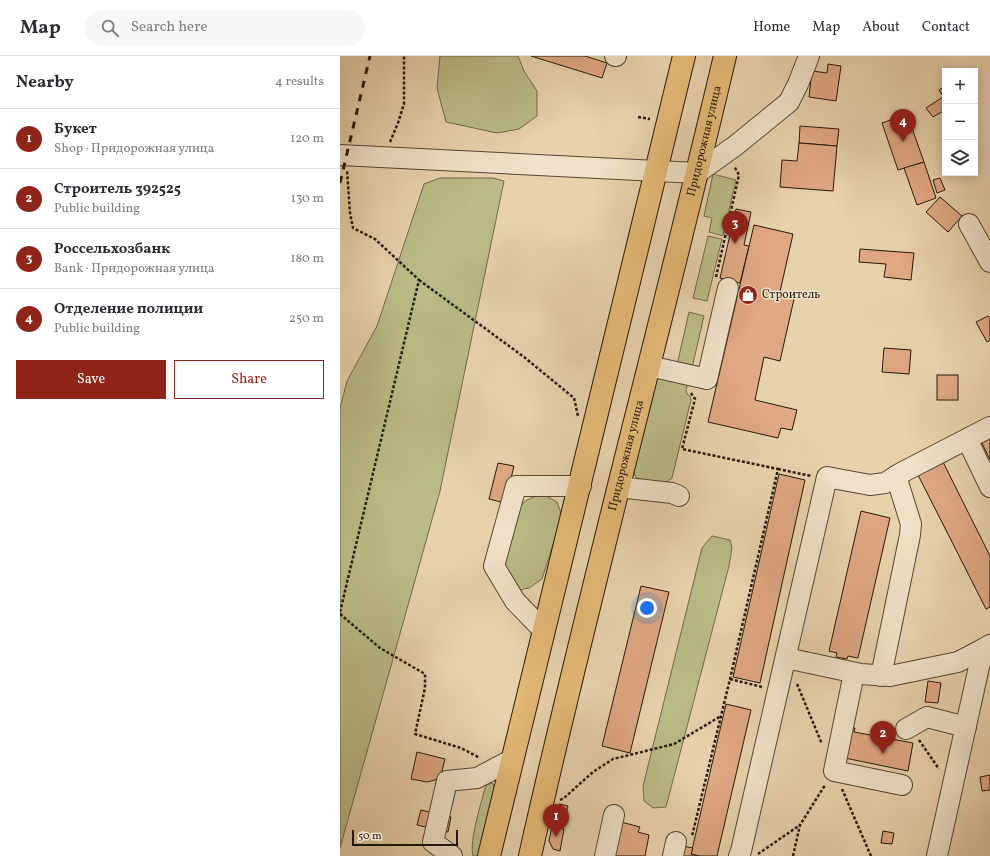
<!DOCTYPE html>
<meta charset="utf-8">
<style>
body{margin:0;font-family:Vollkorn,serif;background:#f7f7f7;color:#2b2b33}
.controls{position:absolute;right:12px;top:12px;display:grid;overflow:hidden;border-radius:0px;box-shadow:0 2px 10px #0003}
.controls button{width:36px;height:36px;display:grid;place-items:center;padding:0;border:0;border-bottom:1px solid #e1e1e2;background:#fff;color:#2b2b33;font:20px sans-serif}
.scale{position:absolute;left:12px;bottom:10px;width:106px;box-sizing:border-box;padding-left:4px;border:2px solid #26190d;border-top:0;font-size:11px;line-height:14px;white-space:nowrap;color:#26190d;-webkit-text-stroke:3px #f0e2c9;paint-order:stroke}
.you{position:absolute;left:307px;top:552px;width:14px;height:14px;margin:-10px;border:3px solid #fff;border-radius:50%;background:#1a73e8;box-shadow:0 0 0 6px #1a73e833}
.badge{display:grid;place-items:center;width:26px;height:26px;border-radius:50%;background:#8f2418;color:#fff;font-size:13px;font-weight:700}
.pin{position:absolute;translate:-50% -33px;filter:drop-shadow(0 1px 2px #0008)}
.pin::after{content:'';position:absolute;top:21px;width:14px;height:12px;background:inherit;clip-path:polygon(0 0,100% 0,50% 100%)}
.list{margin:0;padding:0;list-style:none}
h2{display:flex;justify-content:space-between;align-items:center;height:52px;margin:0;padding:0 16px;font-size:17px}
h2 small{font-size:13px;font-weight:400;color:#7c7c81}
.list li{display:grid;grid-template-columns:26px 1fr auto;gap:12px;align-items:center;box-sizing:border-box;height:60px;padding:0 16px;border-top:1px solid #e1e1e2}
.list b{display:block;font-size:15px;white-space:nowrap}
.list p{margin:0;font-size:13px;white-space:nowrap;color:#7c7c81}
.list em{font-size:13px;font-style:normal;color:#7c7c81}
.actions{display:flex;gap:8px;padding:12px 16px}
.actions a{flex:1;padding:9px 0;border:1px solid #8f2418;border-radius:0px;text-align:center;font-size:14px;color:#8f2418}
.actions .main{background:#8f2418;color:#fff}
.icon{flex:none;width:22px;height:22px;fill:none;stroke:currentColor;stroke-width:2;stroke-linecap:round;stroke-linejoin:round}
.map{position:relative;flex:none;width:650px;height:800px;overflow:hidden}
header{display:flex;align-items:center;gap:24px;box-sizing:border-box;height:56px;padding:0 20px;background:#fff;border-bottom:1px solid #e1e1e2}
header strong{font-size:19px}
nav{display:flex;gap:22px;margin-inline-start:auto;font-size:14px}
.search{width:280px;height:36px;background:#f7f7f7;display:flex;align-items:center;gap:10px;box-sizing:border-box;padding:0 14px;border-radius:22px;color:#7c7c81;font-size:15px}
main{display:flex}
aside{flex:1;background:#fff}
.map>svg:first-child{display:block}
.green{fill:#babb86;stroke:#706a4a}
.building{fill:#dfa782;stroke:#26190d}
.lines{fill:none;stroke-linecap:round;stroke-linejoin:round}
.minor-casing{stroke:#564735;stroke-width:22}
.major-casing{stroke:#26190d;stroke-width:24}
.path{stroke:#26190d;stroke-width:2.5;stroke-dasharray:3 2;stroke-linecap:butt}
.minor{stroke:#f0e2c9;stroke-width:20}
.major{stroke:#e4b976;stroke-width:22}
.rail{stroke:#26190d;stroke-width:3;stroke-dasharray:7 7;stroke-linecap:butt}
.labels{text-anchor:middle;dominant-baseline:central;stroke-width:3;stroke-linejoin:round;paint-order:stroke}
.street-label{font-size:12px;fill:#26190d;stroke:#f0e2c9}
.poi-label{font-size:12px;fill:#26190d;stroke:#f0e2c9;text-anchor:start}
</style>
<header>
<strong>Map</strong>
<div class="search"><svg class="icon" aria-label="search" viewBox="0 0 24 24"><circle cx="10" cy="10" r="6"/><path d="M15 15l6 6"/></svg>Search here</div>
<nav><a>Home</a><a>Map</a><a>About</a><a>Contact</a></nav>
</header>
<main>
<aside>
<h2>Nearby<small>4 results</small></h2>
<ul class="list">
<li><span class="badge">1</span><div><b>Букет</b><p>Shop · Придорожная улица</p></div><em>120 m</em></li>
<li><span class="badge">2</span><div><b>Строитель 392525</b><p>Public building</p></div><em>130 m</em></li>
<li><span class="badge">3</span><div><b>Россельхозбанк</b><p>Bank · Придорожная улица</p></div><em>180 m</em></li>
<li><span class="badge">4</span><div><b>Отделение полиции</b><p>Public building</p></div><em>250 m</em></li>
</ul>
<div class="actions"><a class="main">Save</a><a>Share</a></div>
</aside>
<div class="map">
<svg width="650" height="800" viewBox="0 0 650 800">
<rect width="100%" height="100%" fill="#e8d2ac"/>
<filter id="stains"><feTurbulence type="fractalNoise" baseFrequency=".005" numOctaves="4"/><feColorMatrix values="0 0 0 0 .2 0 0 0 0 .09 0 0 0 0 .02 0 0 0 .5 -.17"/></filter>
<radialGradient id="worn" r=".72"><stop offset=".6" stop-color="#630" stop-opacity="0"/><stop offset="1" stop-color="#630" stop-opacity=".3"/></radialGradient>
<g class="green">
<path d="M100 0H178L184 15 197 35V60L179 73 157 77 106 66 97 32Z"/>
<path d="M373 118 396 124 383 180 369 176 372 162 364 160Z"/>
<path d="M100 122H153L164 125 100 435 0 792V352L7 325 37 270 84 128Z"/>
<path d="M368 180 382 183 367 245 353 242Z"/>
<path d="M349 256 364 260 352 312 337 309Z"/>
<path d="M318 320 349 323 346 334 347 338 350 340 351 344 332 422 324 428 303 426 295 420 293 411 312 330Z"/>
<path d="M197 440H206L217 446 221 457V463L202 523 189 532 179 534 164 508C168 494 175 457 183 447 187 443 192 442 197 440Z"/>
<path d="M372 480 390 484 392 492 389 510 326 751 313 752 304 745 303 730 362 492Z"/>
<path d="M152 727 154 729 155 734 140 800H133C129 785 141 748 145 732L147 729Z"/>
</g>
<g class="building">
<path d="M191 0H245L267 7 262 22Z"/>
<path d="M488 8 501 10 496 45 469 41 472 15 487 17Z"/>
<path d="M605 30V43L599 34Z"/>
<path d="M603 41 605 43V54L593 61 586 52Z"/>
<path d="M567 58 584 106 558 114 542 67Z"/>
<path d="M460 70 499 73 497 90 459 87Z"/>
<path d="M459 87 497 90 493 135 440 131 442 104 457 105Z"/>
<path d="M584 106 596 142 577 149 564 112Z"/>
<path d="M600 122 605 134 597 137 593 124Z"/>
<path d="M600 141 622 160 608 176 586 156Z"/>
<path d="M396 153 411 156 404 189 409 190 400 227 380 222Z"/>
<path d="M414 169 453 178 439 240 454 243 440 305 424 301 415 344 457 354 452 374 441 372 438 382 368 366Z"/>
<path d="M520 193 574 197 571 224 544 221 546 208 519 206Z"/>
<path d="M648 260 650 262V284L647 286 636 266Z"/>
<path d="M544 292 571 294 569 318 542 316Z"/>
<rect x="597" y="319" width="21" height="25"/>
<path d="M650 380V404L641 385Z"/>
<path d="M602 404 650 500V551L646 553 577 417Z"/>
<path d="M158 407 174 410 165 447 149 443Z"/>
<path d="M439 418 465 424 420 627 393 621Z"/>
<path d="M521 455 550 462 518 602 508 600 507 603 496 601 497 597 489 595Z"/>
<path d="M301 530 329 536 290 697 262 690Z"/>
<path d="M588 625 601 627 598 647 585 646Z"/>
<path d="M386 648 411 654 377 800H359L351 798Z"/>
<path d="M506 671 515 672 514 676 573 687 568 715 500 701Z"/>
<path d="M77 696 105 703 102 715 100 720 95 724 87 726 71 723Z"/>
<path d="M650 719V734L642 735 640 721Z"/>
<path d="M219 748 228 750 225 762 216 760Z"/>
<path d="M81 754 111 761 108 776 77 769Z"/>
<path d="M281 766 300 771 298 776 309 779 305 800H273Z"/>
<path d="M212 770 224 773 220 795 213 793 209 785Z"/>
<path d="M543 775 554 777 552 788 541 787Z"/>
<path d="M338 789 353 792 351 798 359 800H335Z"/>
</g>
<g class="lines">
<g class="minor-casing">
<g id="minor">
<path d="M275 0H276"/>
<path d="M0 99 357 117 395 90 449 46 458 28 469 0"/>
<path d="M629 168 650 206"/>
<path d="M309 310 367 323 388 232"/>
<path d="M627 383 650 431"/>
<path d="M278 431 332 437 339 440"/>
<path d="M204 575 175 545 154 510 176 430H241"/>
<path d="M446 602 521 618 550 620 618 606 643 593"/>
<path d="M514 617 494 715 562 729"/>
<path d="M541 620 570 479 571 468 556 420"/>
<path d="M566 673 587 661 626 671"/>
<path d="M112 800 93 786 107 725 137 722 173 703"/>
<path d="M265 800 274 759"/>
<path d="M333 800 336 786"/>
<path d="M399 800 401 795 487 421 530 429 545 427 561 417 650 371"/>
<path d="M597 800 643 593 650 589"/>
</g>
</g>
<g class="major-casing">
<g id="major">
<path d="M149 800C215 534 279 267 344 0"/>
<path id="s1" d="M190 800C250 532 322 267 385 0"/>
</g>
</g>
<g class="path">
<path d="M298 61 310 63"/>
<path d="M50 86 58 67 64 48V0"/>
<path d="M376 221 399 119 394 110"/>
<path d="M79 224 184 301 234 342 238 360"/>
<path d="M351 337 355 343 342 393 438 413 390 623 352 780"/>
<path d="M438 413 471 420"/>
<path d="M0 556 79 224 35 183 13 172 10 157 7 114"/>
<path d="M0 558 40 592 85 618V632L75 678 121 692 140 702"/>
<path d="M390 623 422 631"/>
<path d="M457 628 482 688"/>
<path d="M579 684 599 713"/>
<path d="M502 733 531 800"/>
<path d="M220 744 224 742 253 716 273 703 334 688 381 660"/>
<path d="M418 798 460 769"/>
<path d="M453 800 460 769 485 729"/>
</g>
<use href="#minor" class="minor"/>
<use href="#major" class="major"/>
<path class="rail" d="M0 127 30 0"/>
</g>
<defs>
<g id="shop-disc" transform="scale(1)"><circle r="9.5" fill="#8f2418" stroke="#f0e2c9"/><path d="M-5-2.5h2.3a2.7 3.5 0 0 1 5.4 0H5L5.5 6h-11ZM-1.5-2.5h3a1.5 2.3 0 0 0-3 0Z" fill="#fff"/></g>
</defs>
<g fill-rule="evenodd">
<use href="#shop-disc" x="408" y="239"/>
</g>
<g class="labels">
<g class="street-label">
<text stroke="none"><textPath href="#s1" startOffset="736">Придорожная улица</textPath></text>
<text stroke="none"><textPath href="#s1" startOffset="412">Придорожная улица</textPath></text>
</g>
<g class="poi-label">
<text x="422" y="239">Строитель</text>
</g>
</g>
<rect width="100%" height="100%" filter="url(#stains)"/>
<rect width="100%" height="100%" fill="url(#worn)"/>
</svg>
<div class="controls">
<button>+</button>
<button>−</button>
<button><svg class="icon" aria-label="layers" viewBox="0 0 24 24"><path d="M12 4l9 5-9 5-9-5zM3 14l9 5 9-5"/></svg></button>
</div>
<div class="scale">50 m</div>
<div class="you"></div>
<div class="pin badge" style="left:216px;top:781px">1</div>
<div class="pin badge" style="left:543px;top:698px">2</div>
<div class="pin badge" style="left:395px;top:188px">3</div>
<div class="pin badge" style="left:563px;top:86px">4</div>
</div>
</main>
